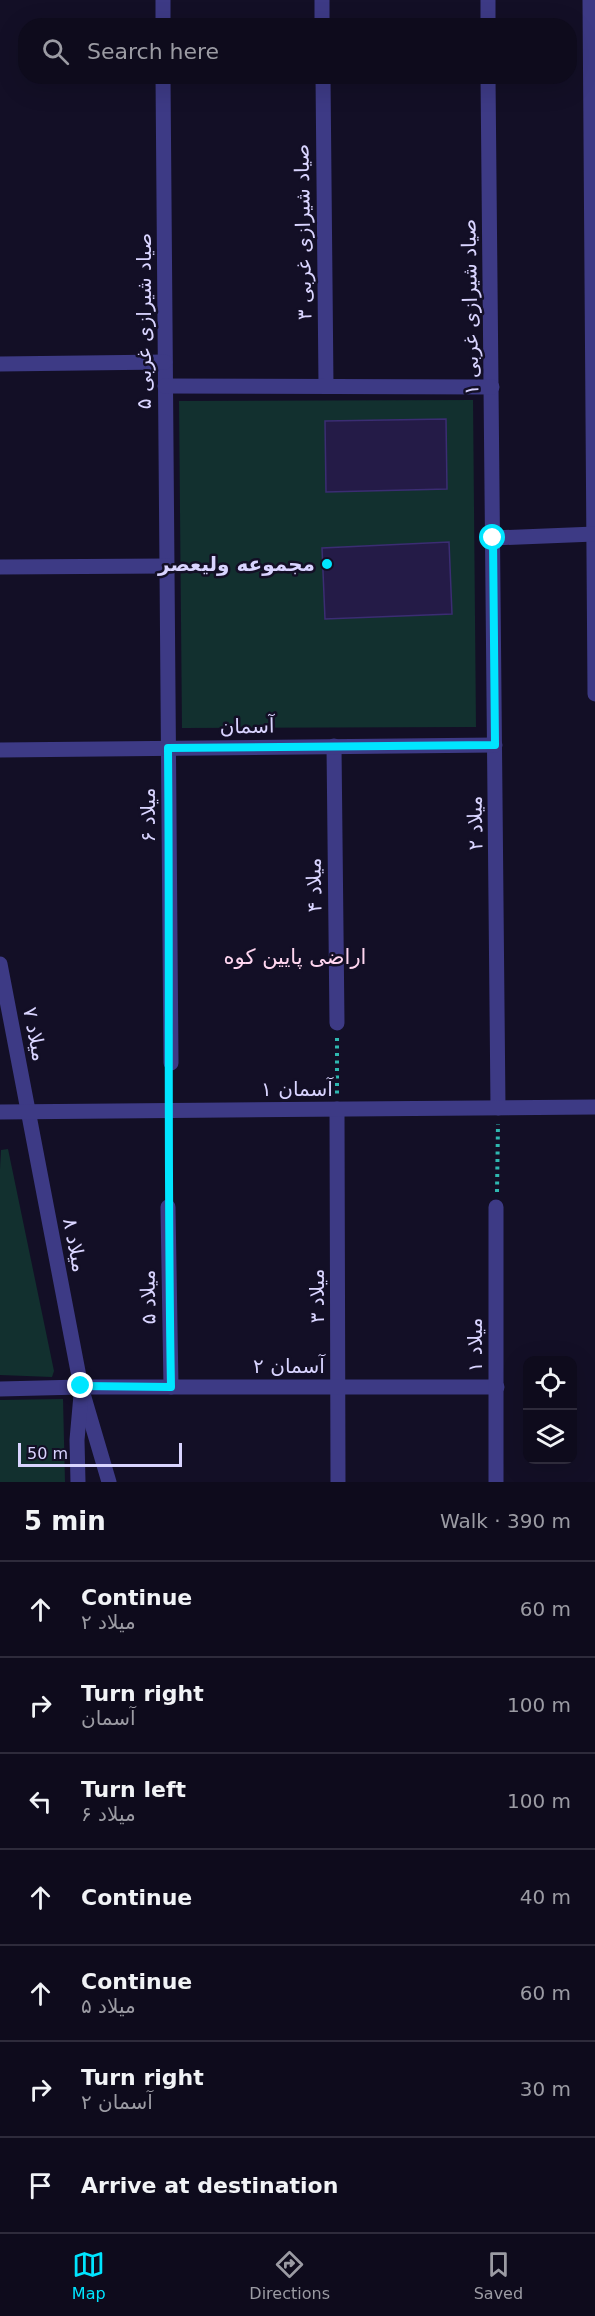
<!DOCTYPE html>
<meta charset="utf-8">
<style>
body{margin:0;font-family:"DejaVu Sans",Cairo,sans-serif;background:#171425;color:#f1f3f6}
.controls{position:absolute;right:18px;bottom:18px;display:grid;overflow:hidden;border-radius:12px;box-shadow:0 6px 24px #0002}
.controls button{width:54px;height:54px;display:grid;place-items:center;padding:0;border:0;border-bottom:2px solid #2e2b3b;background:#0e0b1c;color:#f1f3f6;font:30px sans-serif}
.scale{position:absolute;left:18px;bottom:15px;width:164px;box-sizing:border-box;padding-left:6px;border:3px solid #d9d4ff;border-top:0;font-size:16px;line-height:21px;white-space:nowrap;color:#d9d4ff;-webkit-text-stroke:4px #130f26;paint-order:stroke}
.stop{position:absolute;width:18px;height:18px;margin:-14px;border:4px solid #00e5ff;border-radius:50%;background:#fff}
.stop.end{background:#00e5ff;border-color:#fff;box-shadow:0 2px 6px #0008}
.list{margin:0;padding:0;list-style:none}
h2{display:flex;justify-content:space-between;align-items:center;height:78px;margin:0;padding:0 24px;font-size:26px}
h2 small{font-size:20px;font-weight:400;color:#9b9ba3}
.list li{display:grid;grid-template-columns:39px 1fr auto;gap:18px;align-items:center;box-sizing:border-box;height:96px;padding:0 24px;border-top:2px solid #2e2b3b}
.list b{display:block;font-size:22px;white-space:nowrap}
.list p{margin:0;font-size:20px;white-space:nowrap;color:#9b9ba3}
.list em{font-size:20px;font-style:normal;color:#9b9ba3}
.icon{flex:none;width:33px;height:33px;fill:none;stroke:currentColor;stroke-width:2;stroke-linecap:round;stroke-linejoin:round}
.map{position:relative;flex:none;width:595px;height:1482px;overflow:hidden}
.search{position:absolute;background:#0e0b1c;box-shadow:0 6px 24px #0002;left:18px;right:18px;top:18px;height:66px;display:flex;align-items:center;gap:15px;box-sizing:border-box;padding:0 21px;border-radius:24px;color:#9b9ba3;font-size:22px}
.sheet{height:750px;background:#0e0b1c}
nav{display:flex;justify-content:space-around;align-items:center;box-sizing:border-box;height:84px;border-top:2px solid #2e2b3b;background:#0e0b1c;font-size:16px;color:#9b9ba3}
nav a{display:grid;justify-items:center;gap:3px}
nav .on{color:#00e5ff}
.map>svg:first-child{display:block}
.green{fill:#12302f}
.building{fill:#241b47;stroke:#3b2d73;stroke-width:1.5}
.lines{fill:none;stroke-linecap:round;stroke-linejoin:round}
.path{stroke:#2fb8b0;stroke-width:4;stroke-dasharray:3 4.5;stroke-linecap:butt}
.minor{stroke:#3d3a85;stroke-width:15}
.tertiary{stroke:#3d3a85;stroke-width:15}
.route{stroke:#00e5ff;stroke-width:8}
.poi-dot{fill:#00e5ff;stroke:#130f26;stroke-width:2}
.labels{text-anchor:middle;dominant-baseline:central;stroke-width:5;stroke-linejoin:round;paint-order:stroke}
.street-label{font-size:20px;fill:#d9d4ff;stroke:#130f26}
.poi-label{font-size:20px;font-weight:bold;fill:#d9d4ff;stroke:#130f26;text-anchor:end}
.neighbourhood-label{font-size:21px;fill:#ffd6f0;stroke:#130f26}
</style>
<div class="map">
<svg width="595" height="1482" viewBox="0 0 595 1482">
<rect width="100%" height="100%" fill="#130f26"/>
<g class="green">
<path d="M473 400 476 727 182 728 179 401Z"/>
<path d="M8 1149 54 1371 52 1377 0 1375V1169L1 1150Z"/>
<path d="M63 1399 65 1482H0V1400Z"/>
</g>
<g class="building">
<path d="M446 419 447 489 326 492 325 421Z"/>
<path d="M449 542 452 614 325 619 322 548Z"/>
</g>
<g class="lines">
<g class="path">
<path d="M337 1038V1094"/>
<path d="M168 1192 169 1127"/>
<path d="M497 1192 498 1124"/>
</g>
<g class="minor">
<path d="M163 0V26"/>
<path d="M322 0V26"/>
<path d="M488 0V26"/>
<path d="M590 0 595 694"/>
<path d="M163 76 171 1063"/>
<path d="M323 76 326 386"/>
<path d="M488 76 498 1108"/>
<path d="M0 364 165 362"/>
<path d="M165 386 492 387"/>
<path d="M493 538 595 534"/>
<path d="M0 567 167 566"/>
<path d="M334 746 337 1023"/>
<path d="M0 750 495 745"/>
<path d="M0 964 81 1387 109 1482"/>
<path d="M337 1109 338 1482"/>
<path d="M0 1112 595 1107"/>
<path d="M168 1207 171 1387"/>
<path d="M81 1387H497"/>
<path d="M78 1482 77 1440 81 1395"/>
<path d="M496 1482V1207"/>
</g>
<path class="tertiary" d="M0 1389 81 1387"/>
</g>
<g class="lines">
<path class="route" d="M81 1386 171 1387C167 1174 170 961 168 748L495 745 493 538"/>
</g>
<circle class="poi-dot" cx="327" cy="564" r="6"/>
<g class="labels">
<g class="street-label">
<text transform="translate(303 232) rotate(-91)">صیاد شیرازی غربی ۳</text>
<text transform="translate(470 307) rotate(-91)">صیاد شیرازی غربی ۱</text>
<text transform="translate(144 321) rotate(-90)">صیاد شیرازی غربی ۵</text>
<text transform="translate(247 726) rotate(-1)">آسمان</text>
<text transform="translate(148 815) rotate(-90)">میلاد ۶</text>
<text transform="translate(475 823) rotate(-91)">میلاد ۲</text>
<text transform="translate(314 885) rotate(-91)">میلاد ۴</text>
<text transform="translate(35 1034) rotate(79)">میلاد ۷</text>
<text x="297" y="1089">آسمان ۱</text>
<text transform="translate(75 1245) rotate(79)">میلاد ۸</text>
<text transform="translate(317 1296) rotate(-90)">میلاد ۳</text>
<text transform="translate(148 1297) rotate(-91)">میلاد ۵</text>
<text transform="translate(475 1345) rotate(-90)">میلاد ۱</text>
<text x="289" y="1366">آسمان ۲</text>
</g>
<g class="poi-label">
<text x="315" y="564">مجموعه ولیعصر</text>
</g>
<g class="neighbourhood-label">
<text x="295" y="957">اراضی پایین کوه</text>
</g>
</g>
</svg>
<div class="controls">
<button><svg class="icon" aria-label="locate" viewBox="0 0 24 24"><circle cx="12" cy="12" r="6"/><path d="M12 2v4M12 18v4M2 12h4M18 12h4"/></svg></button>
<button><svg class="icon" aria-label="layers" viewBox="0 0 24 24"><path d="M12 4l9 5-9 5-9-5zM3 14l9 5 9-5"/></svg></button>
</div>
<div class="scale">50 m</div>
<div class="stop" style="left:493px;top:538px"></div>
<div class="stop end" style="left:81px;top:1386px"></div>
<div class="search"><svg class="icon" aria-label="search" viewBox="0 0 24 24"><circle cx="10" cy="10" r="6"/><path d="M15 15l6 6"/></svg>Search here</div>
</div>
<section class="sheet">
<h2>5 min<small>Walk · 390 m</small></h2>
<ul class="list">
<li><svg class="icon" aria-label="ahead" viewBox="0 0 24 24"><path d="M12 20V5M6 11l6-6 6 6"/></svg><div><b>Continue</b><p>میلاد ۲</p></div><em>60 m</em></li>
<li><svg class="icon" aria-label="right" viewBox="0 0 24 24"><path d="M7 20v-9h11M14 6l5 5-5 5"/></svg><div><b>Turn right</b><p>آسمان</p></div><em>100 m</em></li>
<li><svg class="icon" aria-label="left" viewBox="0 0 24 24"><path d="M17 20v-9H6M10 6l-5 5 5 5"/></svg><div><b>Turn left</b><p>میلاد ۶</p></div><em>100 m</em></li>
<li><svg class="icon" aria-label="ahead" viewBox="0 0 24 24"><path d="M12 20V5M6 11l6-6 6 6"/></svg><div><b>Continue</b></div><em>40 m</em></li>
<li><svg class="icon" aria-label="ahead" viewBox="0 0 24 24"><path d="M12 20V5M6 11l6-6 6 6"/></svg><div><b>Continue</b><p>میلاد ۵</p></div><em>60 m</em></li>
<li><svg class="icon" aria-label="right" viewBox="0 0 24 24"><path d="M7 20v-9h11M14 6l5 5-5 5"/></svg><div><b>Turn right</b><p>آسمان ۲</p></div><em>30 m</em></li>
<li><svg class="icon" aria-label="arrive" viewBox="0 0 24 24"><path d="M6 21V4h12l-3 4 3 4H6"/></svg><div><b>Arrive at destination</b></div></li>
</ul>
</section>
<nav>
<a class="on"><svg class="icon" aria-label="map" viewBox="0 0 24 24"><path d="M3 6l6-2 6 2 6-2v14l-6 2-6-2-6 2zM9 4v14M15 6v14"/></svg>Map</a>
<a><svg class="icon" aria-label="directions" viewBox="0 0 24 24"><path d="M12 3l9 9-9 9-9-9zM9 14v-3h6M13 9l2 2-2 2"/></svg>Directions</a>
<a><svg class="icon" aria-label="saved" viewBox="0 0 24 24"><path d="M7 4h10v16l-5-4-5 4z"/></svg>Saved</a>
</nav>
